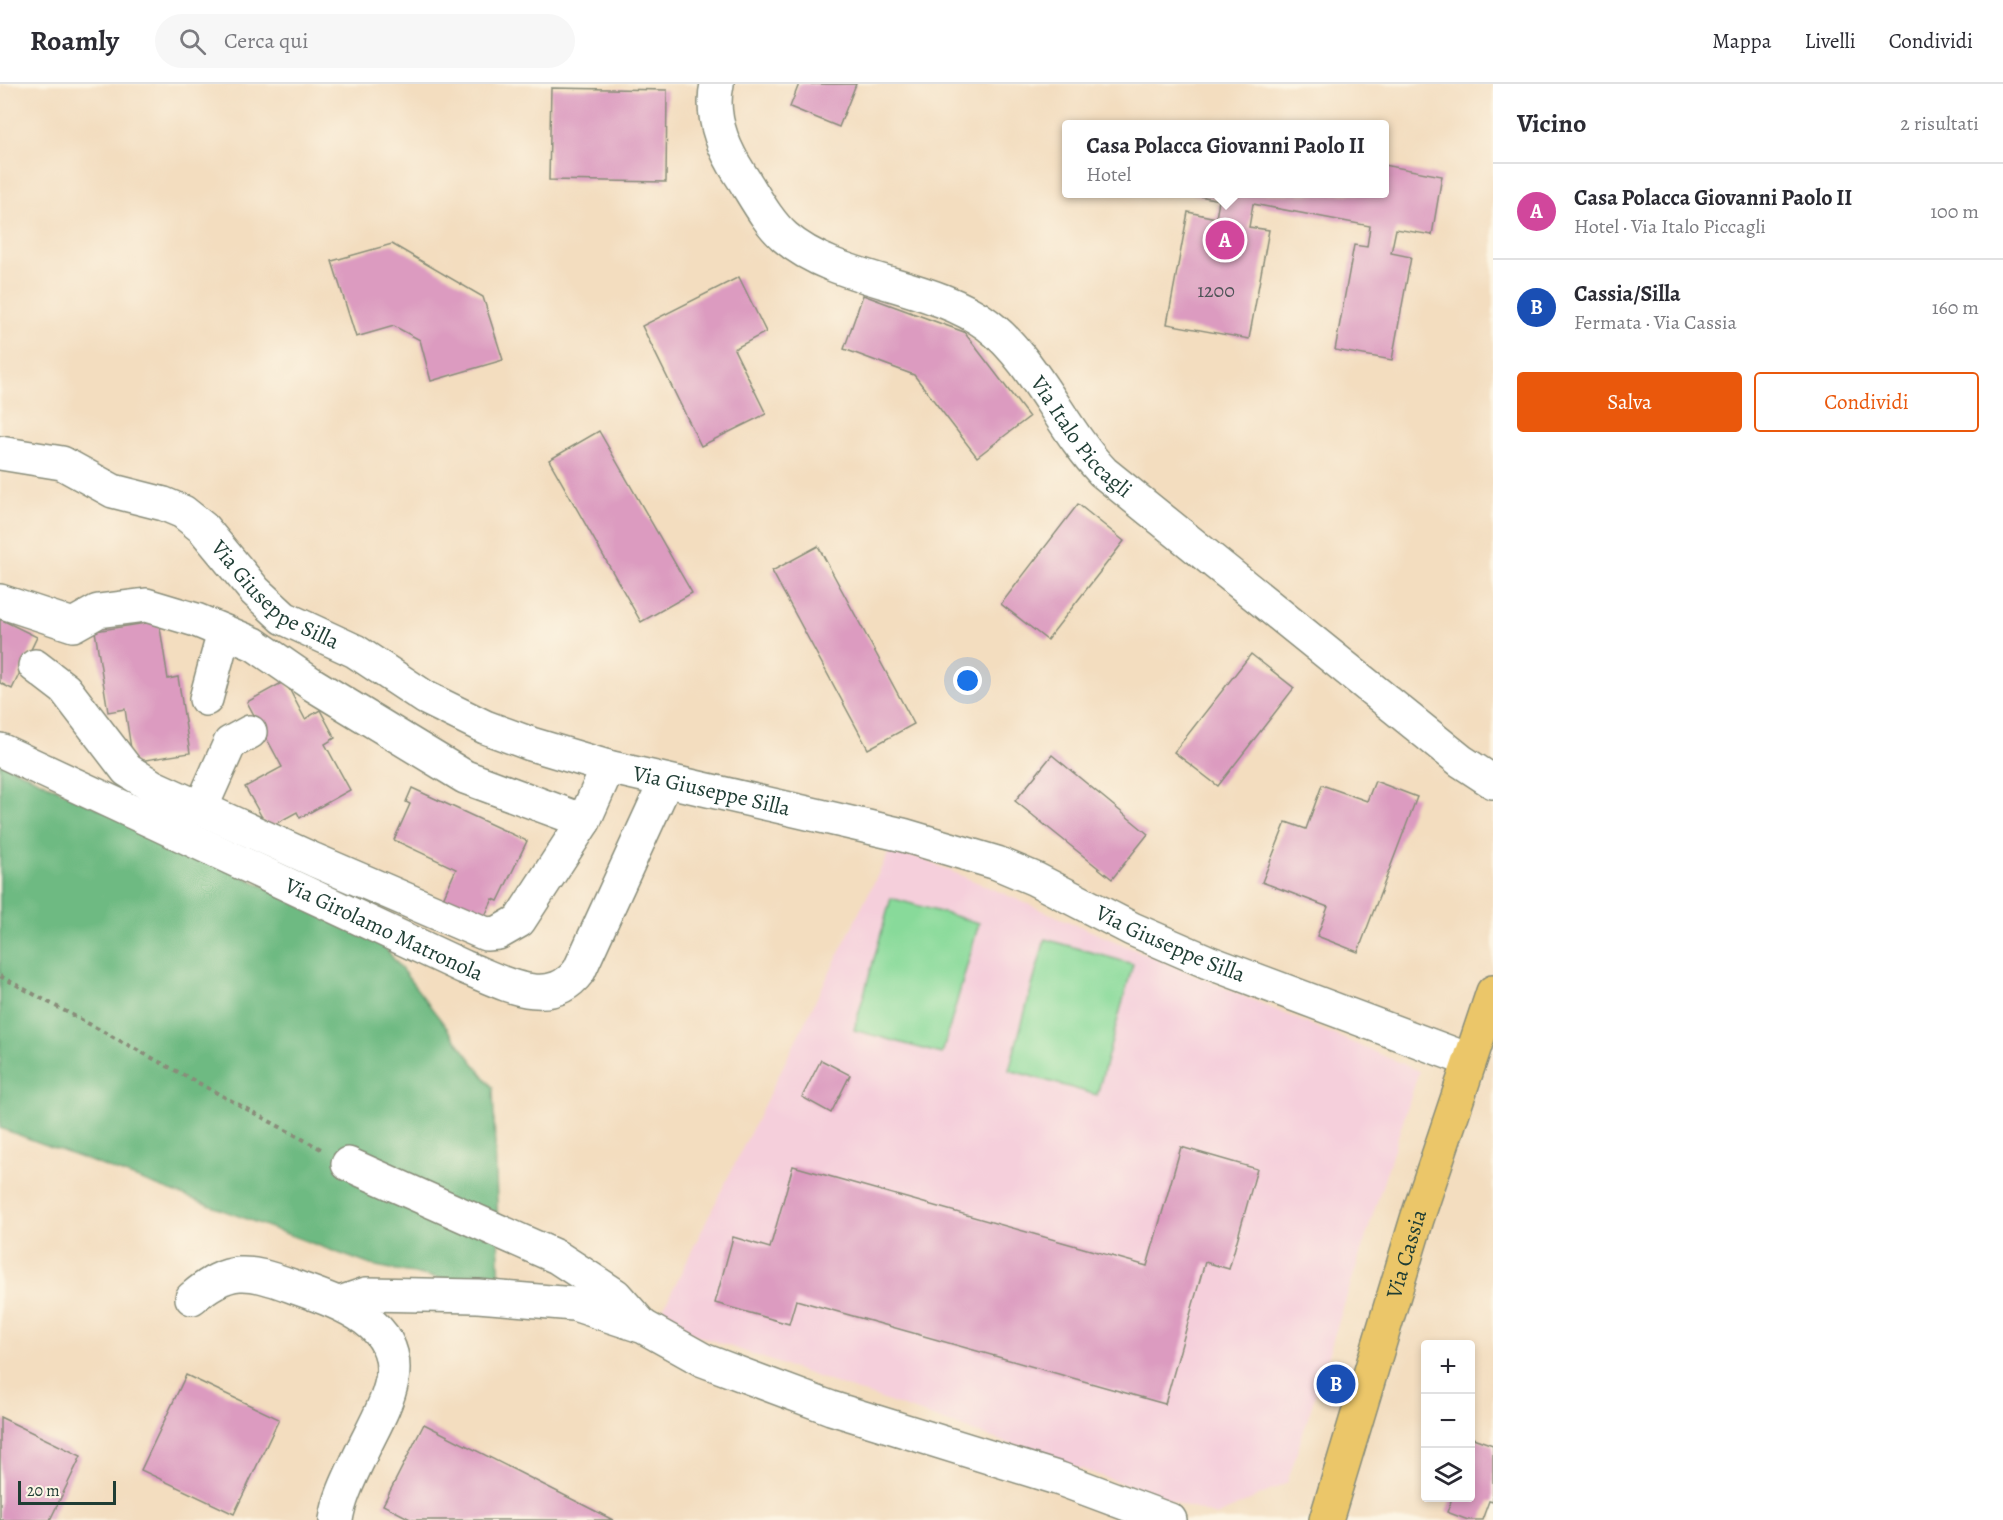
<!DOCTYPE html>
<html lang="it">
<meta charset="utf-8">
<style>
body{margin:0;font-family:Alegreya,serif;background:#f7f7f7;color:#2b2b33}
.controls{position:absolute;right:18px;bottom:18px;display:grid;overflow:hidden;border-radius:6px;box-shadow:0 3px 9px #0003}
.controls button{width:54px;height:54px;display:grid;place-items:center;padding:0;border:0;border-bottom:2px solid #e1e1e2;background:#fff;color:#2b2b33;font:30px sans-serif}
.scale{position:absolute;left:18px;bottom:15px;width:98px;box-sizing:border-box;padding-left:6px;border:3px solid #1f3d34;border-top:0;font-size:16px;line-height:21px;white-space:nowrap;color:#1f3d34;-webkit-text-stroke:4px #fcf5e5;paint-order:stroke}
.you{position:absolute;left:968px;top:597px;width:21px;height:21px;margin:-15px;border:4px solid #fff;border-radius:50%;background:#1a73e8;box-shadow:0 0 0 9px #1a73e833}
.badge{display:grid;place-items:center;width:39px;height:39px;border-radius:50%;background:#ea580c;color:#fff;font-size:20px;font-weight:700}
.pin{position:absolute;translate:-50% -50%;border:3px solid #fff;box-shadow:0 2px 6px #0006}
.popup{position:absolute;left:1062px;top:36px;width:327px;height:78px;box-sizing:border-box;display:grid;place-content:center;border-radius:6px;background:#fff;filter:drop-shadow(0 2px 4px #0005);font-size:20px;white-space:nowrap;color:#7c7c81}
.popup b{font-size:22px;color:#2b2b33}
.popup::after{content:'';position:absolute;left:50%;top:100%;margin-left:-12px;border:12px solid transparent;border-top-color:#fff}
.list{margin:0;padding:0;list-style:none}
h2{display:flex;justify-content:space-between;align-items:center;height:78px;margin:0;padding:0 24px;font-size:26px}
h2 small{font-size:20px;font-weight:400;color:#7c7c81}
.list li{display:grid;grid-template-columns:39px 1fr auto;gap:18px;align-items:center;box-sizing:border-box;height:96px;padding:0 24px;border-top:2px solid #e1e1e2}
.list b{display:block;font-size:22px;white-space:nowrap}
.list p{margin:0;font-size:20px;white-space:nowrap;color:#7c7c81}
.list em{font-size:20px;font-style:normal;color:#7c7c81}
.actions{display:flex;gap:12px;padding:18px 24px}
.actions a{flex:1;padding:14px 0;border:2px solid #ea580c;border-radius:6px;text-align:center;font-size:21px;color:#ea580c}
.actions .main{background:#ea580c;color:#fff}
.icon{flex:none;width:33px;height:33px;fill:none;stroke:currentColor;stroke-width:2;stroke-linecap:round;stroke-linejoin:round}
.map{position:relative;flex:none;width:1493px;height:1436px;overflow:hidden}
header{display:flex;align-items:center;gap:36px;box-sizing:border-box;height:84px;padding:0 30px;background:#fff;border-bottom:2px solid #e1e1e2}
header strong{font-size:28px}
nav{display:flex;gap:33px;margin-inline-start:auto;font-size:21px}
.search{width:420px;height:54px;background:#f7f7f7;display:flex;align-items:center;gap:15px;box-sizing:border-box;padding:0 21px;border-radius:33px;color:#7c7c81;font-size:22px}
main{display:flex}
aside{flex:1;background:#fff}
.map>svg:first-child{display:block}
.built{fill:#f5cfdb}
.green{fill:#88da9a;stroke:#548c67;stroke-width:1.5}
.forest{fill:#6eba82;stroke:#467c5b;stroke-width:1.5}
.building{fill:#dc9bc0}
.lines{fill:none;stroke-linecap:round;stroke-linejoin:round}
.minor-casing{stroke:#898d7a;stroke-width:36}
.major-casing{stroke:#898d7a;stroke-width:36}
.path{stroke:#898d7a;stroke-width:4;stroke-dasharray:4.5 4.5;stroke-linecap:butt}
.minor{stroke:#fff;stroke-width:33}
.major{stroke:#ebc669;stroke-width:33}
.labels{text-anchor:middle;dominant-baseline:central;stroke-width:4.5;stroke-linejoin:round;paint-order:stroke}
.number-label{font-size:20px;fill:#4e5457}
.street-label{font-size:22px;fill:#1f3d34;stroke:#fcf5e5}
</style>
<header>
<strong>Roamly</strong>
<div class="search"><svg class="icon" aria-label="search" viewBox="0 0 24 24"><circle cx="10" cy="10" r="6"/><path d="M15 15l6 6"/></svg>Cerca qui</div>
<nav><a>Mappa</a><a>Livelli</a><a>Condividi</a></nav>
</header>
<main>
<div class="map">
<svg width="1493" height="1436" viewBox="0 0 1493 1436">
<rect width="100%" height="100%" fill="#fcf5e5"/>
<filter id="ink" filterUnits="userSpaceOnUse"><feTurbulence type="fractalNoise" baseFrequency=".0167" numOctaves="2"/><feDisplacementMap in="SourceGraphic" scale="12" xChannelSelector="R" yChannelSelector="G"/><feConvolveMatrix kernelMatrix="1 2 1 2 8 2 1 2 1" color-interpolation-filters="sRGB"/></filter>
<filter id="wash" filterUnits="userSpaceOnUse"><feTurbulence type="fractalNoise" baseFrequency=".008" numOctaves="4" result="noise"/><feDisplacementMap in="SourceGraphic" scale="24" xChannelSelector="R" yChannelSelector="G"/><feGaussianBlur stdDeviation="1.35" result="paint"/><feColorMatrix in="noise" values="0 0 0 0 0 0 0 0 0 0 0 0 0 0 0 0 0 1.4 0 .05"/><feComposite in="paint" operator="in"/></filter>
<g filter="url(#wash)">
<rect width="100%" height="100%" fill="#f3ddbf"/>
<path class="built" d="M889 768 920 774 1419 987 1287 1399 1216 1432 657 1237Z"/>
<g class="green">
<path d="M891 814 979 839 942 970 854 946Z"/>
<path d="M1045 855 1133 880 1097 1011 1009 986Z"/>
</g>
<path class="forest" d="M0 678 380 857 493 1004 500 1206 371 1181 0 1044Z"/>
<g id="blocks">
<g class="building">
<path d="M799 0H856L839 43 790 23Z"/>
<path d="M551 4 667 6 666 98 549 96Z"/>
<path d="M1384 81 1442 92 1432 151 1396 145 1391 169 1411 173 1392 276 1335 266 1354 161 1367 163 1370 142 1253 120 1249 143 1269 146 1249 255 1167 240 1188 128 1216 134 1219 116 1190 110H1384Z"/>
<path d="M392 160 483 213 503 276 431 297 420 256 394 242 356 253 332 177Z"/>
<path d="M739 193 766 248 734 265 766 330 701 362 642 242Z"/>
<path d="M863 211 964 248 1029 333 977 373 914 291 844 265Z"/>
<path d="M599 347 692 509 641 538 549 376Z"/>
<path d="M1078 420 1124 457 1047 556 1001 520Z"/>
<path d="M818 462 914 640 868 665 772 487Z"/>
<path d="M0 535 37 553 12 605 0 599Z"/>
<path d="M159 537 168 595 178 593 190 669 133 678 125 625 108 628 95 547Z"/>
<path d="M1251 570 1294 604 1218 702 1174 668Z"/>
<path d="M285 597 305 635 320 626 335 654 325 660 350 706 300 734 297 728 268 744 245 703 282 683 247 618Z"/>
<path d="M1052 671 1148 750 1112 795 1015 717Z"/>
<path d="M1375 697 1417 713 1358 868 1317 852 1328 823 1262 798 1286 738 1306 745 1322 701 1367 717Z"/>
<path d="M412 704 527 757 498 817 493 815 483 836 442 817 456 785 394 756 410 720 406 718Z"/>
<path d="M821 976 850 991 831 1029 802 1013Z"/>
<path d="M1181 1063 1257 1085 1229 1185 1205 1178 1165 1320 796 1216 789 1240 715 1219 733 1153 770 1164 793 1082 1147 1182Z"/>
<path d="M186 1291 279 1335 234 1430 141 1386Z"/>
<path d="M0 1333 81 1372 50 1436H0Z"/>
<path d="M424 1340 613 1436H412L383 1421Z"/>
<path d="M1473 1354 1493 1361V1418L1489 1417 1482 1436H1468L1447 1428 1452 1414H1470V1361Z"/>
</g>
</g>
</g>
<g filter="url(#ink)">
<use href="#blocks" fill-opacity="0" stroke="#898d7a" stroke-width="1.5"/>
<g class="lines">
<g class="minor-casing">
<g id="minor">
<path id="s1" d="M717 0C710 32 723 64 740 90 754 111 766 136 785 153 836 198 933 199 988 241 1034 276 1062 345 1103 388L1461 677 1493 698"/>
<path id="s2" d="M0 369 62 379 113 407 164 420 183 428 203 444 255 507 284 534 355 567 426 614 485 643 531 660 608 683 903 751 997 779 1035 795 1132 845 1208 878 1469 976"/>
<path d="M0 517 73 541 98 527 146 521 196 536 254 560 312 600 465 693 584 737"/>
<path d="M35 582 65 605 127 686 152 702 314 776 486 850 498 849 519 837 584 737 608 683"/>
<path d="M206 615 224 548"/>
<path id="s3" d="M0 666 464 883C502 898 549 927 579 887L666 697"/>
<path d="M201 724 230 659 250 648"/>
<path d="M348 1080 557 1173 615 1211 639 1238"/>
<path d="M192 1214C229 1182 248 1186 292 1202 334 1217 402 1237 392 1296 387 1323 369 1351 358 1376 349 1395 339 1415 336 1436"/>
<path d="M340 1219 366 1210 478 1212 574 1220 644 1243 703 1276 831 1324 1060 1395 1170 1436"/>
</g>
</g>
<g class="major-casing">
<g id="major">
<path id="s4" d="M1326 1436 1417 1135 1493 908"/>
</g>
</g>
<path class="path" d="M0 892 321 1065"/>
<use href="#minor" class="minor"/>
<use href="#major" class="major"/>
</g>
</g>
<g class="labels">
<g class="number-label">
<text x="1216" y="206">1200</text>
</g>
<g class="street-label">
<text stroke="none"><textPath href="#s1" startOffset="542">Via Italo Piccagli</textPath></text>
<text stroke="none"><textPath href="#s2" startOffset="320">Via Giuseppe Silla</textPath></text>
<text stroke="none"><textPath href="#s2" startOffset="806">Via Giuseppe Silla</textPath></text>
<text stroke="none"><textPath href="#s3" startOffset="424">Via Girolamo Matronola</textPath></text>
<text stroke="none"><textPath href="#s2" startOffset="1292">Via Giuseppe Silla</textPath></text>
<text stroke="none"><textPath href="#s4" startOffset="278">Via Cassia</textPath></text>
</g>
</g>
</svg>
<div class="controls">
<button>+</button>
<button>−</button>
<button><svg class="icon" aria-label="layers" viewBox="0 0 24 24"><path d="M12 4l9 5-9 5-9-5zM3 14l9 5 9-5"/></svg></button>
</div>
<div class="scale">20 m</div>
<div class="you"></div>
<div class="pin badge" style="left:1225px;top:156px;background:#d1479c">A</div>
<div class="popup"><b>Casa Polacca Giovanni Paolo II</b>Hotel</div>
<div class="pin badge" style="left:1336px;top:1300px;background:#1a4fb4">B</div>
</div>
<aside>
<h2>Vicino<small>2 risultati</small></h2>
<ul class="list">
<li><span class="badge" style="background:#d1479c">A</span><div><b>Casa Polacca Giovanni Paolo II</b><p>Hotel · Via Italo Piccagli</p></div><em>100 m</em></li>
<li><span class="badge" style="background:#1a4fb4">B</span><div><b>Cassia/Silla</b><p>Fermata · Via Cassia</p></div><em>160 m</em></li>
</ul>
<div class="actions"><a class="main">Salva</a><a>Condividi</a></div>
</aside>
</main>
